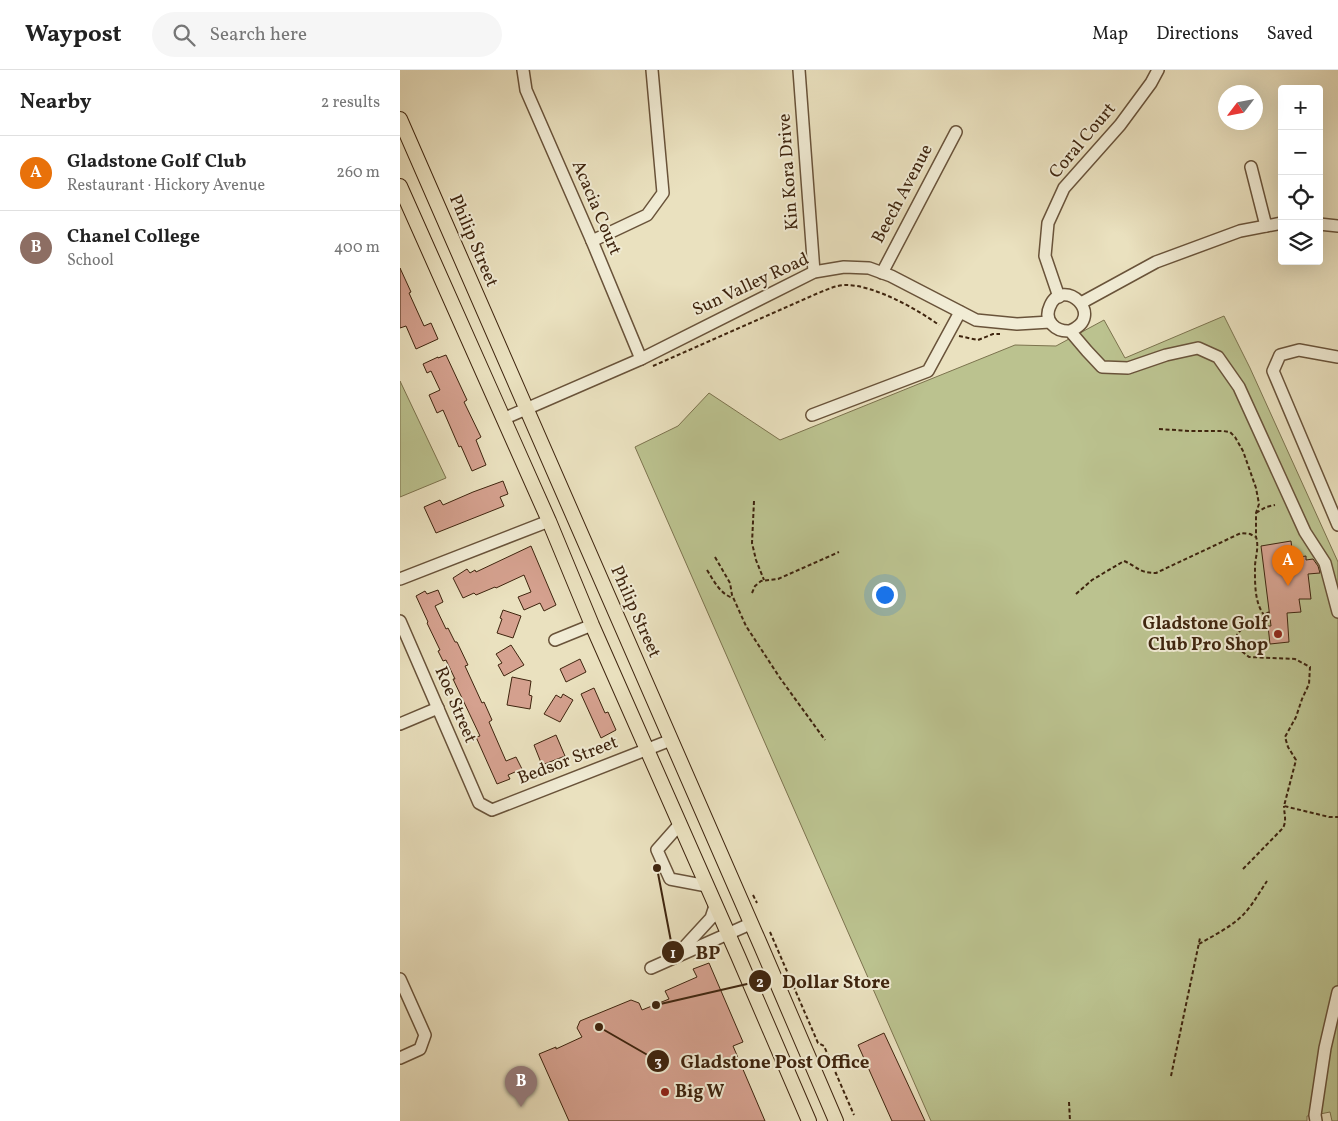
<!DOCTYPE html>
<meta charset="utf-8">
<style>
body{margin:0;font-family:Vollkorn,serif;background:#f6f6f6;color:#222}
.controls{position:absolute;right:15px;top:15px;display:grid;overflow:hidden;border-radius:5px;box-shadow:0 5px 20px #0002}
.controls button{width:45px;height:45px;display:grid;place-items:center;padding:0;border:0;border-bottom:1px solid #e0e0e0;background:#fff;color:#222;font:25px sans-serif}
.compass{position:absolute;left:818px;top:15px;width:45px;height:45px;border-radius:50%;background:#fff;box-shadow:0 5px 20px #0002;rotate:238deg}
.you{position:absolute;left:484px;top:524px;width:18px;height:18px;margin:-12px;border:4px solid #fff;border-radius:50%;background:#1a73e8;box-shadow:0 0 0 8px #1a73e833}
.badge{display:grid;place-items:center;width:32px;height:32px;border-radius:50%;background:#8f2418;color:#fff;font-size:16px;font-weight:700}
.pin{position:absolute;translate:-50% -41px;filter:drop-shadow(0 1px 2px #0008)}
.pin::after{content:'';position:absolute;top:26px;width:18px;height:15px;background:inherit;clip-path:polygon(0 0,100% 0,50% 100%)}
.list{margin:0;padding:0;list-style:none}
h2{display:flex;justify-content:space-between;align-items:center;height:65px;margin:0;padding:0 20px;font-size:21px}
h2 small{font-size:16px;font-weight:400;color:#767676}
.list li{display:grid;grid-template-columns:32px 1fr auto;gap:15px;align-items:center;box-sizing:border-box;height:75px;padding:0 20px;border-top:1px solid #e0e0e0}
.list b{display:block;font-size:19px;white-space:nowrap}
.list p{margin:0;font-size:16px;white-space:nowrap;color:#767676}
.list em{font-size:16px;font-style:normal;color:#767676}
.icon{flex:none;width:28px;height:28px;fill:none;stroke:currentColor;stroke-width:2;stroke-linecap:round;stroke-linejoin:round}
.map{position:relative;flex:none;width:938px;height:1051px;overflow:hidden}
header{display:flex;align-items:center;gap:30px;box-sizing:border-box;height:70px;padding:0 25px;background:#fff;border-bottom:1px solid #e0e0e0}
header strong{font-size:24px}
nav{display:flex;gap:28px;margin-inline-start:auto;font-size:18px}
.search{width:350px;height:45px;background:#f6f6f6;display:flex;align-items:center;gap:12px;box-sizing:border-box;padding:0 18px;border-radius:28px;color:#767676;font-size:19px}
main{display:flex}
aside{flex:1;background:#fff}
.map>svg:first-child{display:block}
.green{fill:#bbc28f;stroke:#7c734e}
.building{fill:#d5a18f;stroke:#3e240e}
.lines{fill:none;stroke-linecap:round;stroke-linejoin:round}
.minor-casing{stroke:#69533a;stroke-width:14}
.major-casing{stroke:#3e240e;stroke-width:16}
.path{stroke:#3e240e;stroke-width:2;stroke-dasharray:4 2.5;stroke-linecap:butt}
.minor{stroke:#f1ecd5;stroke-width:11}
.major{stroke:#eae1bf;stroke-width:14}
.poi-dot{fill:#8f2418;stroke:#f1ecd5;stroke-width:2}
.labels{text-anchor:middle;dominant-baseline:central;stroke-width:4;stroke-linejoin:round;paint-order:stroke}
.street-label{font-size:18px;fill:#3e240e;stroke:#f1ecd5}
.poi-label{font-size:18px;font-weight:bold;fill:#3e240e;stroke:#f1ecd5;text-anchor:end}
.leader{fill:none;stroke:#3e240e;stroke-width:2}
.callout-dot{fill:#3e240e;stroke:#f1ecd5;stroke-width:2}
.mark-label{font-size:15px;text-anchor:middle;font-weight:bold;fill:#fff}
.callout-label{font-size:19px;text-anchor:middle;font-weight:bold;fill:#3e240e;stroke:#f1ecd5;stroke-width:4;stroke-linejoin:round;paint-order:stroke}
</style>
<header>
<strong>Waypost</strong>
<div class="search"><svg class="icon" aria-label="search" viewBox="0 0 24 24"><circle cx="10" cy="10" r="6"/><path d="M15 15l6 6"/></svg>Search here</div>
<nav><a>Map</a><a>Directions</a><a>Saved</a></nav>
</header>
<main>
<aside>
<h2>Nearby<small>2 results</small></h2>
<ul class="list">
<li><span class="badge" style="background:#e8710a">A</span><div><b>Gladstone Golf Club</b><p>Restaurant · Hickory Avenue</p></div><em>260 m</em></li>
<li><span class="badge" style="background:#8d6e63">B</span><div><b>Chanel College</b><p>School</p></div><em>400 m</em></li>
</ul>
</aside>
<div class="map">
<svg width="938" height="1051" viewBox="0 0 938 1051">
<rect width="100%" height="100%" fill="#eae1bf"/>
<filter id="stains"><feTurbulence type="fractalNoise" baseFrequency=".004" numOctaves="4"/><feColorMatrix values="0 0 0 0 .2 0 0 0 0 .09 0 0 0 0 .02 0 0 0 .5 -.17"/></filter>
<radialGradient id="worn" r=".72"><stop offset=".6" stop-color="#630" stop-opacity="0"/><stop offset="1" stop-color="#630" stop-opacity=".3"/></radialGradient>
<g class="green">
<path d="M824 246 850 298 938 492V1051H932L930 1042 915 1045 907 1046V1051H531L235 377 278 356 309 323 380 370 615 275 656 276 704 250 725 288Z"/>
<path d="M0 311 46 408 0 427Z"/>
</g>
<g class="building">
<path d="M0 198 11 222 9 223 24 256 31 253 38 269 16 279 6 256 0 258Z"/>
<path d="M46 285 67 330 64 332 81 367 76 370 86 395 72 401 61 376 59 377 43 340 37 343 29 325 40 320 31 301 27 303 23 294 38 287V288Z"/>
<path d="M103 411 108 424 100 427 104 436 36 463 24 437 40 430 43 435 73 422Z"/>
<path d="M891 471 893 488 906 486V490L913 489 918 496 920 503 908 504 911 529H899L901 542 887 543 889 572 870 574 868 556H871L861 476Z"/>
<path d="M131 476 156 535 144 541 140 533 124 540 118 527 131 522 124 505 96 518 95 517 76 525 74 523 63 528 53 508 67 499 70 503 75 500 76 502Z"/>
<path d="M38 520 43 532 35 536 46 559 48 558 55 572H57L68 595 65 596 82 633 84 632 92 650 89 652 106 691 116 687 122 699 108 705 110 709 97 714 76 667 80 666 53 609H55L46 590 43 591 38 581 40 580 27 553 28 552 16 526 25 521 27 524Z"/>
<path d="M103 540 121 546 113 568 97 563 102 549 100 548Z"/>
<path d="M111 575 124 595 104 606 98 595 102 593 96 584Z"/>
<path d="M180 589 186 602 166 612 160 599Z"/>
<path d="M112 607 131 611 129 625 132 626 130 639 107 635Z"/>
<path d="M194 618 205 643 208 642 216 660 201 668 181 624Z"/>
<path d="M163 624 173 630 160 652 144 644 156 625 161 628Z"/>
<path d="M156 665 165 686 142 695 134 675Z"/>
<path d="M309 893 343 972 333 976 365 1051H169L139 984 156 977V979L182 967 177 958 180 951 231 930 239 933 242 940 269 929 265 921 297 907 293 899Z"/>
<path d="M484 963 525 1051H492L458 975Z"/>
</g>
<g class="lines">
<g class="minor-casing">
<g id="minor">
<path d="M123 0 126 20 192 171 241 289"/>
<path d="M399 0 414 202"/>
<path d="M851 97 866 156"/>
<path d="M919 154 938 156"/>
<path d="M192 171 247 145 263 123 252 0"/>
<path d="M482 203 556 62"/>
<path d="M659 227 645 186 648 153 664 118 720 55 751 13 758 0"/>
<path d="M681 233 756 192 840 161 882 153"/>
<path d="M670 261C707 246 663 205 650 236 643 251 656 262 670 261L687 281 702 297 728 298 766 285 798 278 818 287 839 317 905 462 925 493 938 542"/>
<path d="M938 287 899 280 880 285 873 301 938 455"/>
<path d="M412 345 528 301 560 242"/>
<path d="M103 349 241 289 414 202 444 197 469 198 491 206 576 250 617 254 650 252"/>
<path d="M0 509 149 451"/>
<path d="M0 551 79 733 92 740 271 670"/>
<path d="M155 570 192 555"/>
<path d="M0 654 38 638"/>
<path d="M280 754 257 780 270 809 307 816"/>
<path d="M277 885 311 848 315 836"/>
<path d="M251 898 350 854"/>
<path d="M0 909 25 965 20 979 0 988"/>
<path d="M916 1051 915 1045 925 978 938 922"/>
</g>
</g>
<g class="major-casing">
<g id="major">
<path d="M0 49 361 876 436 1051"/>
<path d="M0 116 149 451 192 555 338 886 409 1051"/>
</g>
</g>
<g class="path">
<path d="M559 266 578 270 593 264H600"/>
<path d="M253 296 416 224C426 220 436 215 446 215 474 215 517 239 539 255"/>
<path d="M759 359 790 361H823L830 362 835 367 843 381 856 418 859 434 856 443V467"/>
<path d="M354 431 352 473 356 490 364 510"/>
<path d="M856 443 866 437 875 435"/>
<path d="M315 487 330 513 332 525 346 556 380 608 425 670"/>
<path d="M307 500C314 511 320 524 333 528"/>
<path d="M352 523 355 516 361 511 378 509 439 482"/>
<path d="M676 524 692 510 724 491C738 497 739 503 756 503L841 463 850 464 856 467C859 476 856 485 855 495 855 511 854 532 864 545"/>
<path d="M869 542 864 545 863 550 864 555C851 557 843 553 836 567L839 579 849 587 895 589 910 597 909 614 902 629 896 647 885 667 888 677 896 690 884 736 929 747H938"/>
<path d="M843 799 883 758C887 750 884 744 884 736"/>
<path d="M353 825 357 833"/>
<path d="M370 862 418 973 424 976 454 1045"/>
<path d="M799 874C813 866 829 858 842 846 852 836 859 823 867 811"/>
<path d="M771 1006 800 868"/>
<path d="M669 1032 670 1051"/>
</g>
<use href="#minor" class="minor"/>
<use href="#major" class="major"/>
</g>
<g class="poi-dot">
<circle cx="878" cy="564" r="5"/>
<circle cx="265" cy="1022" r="5"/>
</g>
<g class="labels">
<g class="street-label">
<text transform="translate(683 71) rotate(-50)">Coral Court</text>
<text transform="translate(389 102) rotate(-94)">Kin Kora Drive</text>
<text transform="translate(503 124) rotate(-62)">Beech Avenue</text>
<text transform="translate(196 138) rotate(67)">Acacia Court</text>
<text transform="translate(73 171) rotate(67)">Philip Street</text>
<text transform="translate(351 215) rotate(-25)">Sun Valley Road</text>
<text transform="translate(235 542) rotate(66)">Philip Street</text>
<text transform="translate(55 635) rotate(67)">Roe Street</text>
<text transform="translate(168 691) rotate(-21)">Bedsor Street</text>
</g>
<g class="poi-label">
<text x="868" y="554">Gladstone Golf<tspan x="868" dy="21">Club Pro Shop</tspan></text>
<text x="275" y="1022" text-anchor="start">Big W</text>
</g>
</g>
<path class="leader" d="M257 798L273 882M256 935L360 911M199 957L258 991"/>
<g class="callout-dot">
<circle cx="257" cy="798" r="5"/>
<circle cx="256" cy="935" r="5"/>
<circle cx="199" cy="957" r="5"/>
<circle cx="273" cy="882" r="12"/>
<circle cx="360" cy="911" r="12"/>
<circle cx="258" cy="991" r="12"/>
</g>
<g class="mark-label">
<text x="273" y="888">1</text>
<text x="360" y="917">2</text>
<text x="258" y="996">3</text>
</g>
<g class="callout-label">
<text x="308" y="889">BP</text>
<text x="436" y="918">Dollar Store</text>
<text x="375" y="998">Gladstone Post Office</text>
</g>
<rect width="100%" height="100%" filter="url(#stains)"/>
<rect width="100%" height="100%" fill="url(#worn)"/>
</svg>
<div class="controls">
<button>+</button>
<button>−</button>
<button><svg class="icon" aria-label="locate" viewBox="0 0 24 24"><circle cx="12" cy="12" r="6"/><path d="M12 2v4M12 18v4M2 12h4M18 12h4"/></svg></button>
<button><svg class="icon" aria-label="layers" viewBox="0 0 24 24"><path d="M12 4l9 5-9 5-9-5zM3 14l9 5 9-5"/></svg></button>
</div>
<svg class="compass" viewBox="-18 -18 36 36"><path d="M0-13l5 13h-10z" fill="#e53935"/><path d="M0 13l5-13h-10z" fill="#767676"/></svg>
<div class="you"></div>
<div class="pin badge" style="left:888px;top:516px;background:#e8710a">A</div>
<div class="pin badge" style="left:121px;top:1037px;background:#8d6e63">B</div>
</div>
</main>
